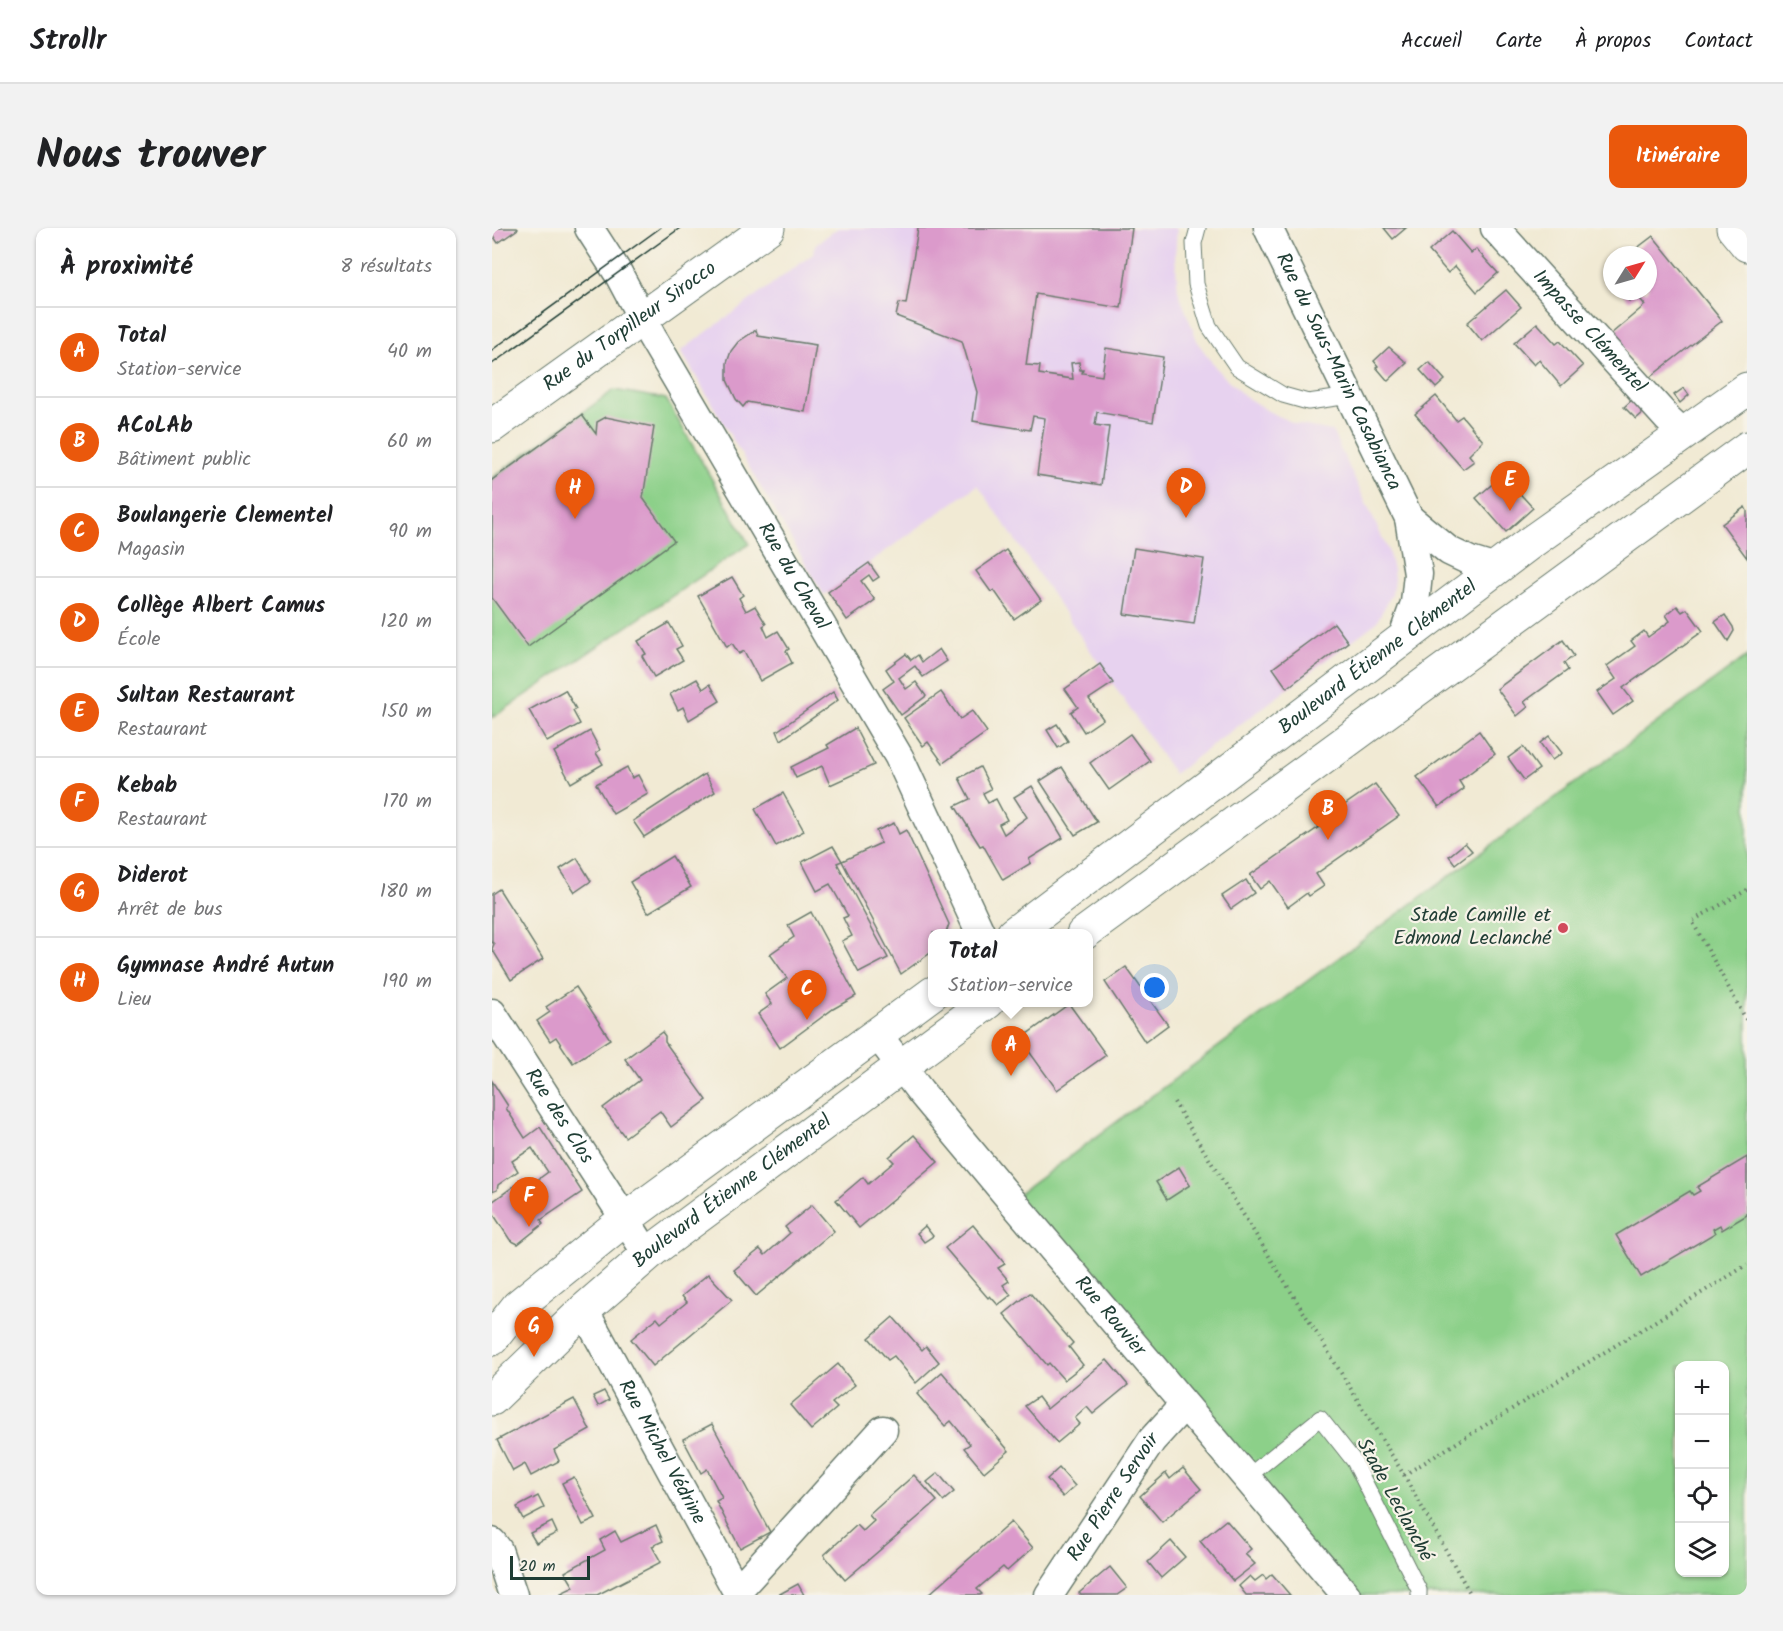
<!DOCTYPE html>
<html lang="fr">
<meta charset="utf-8">
<style>
body{margin:0;font-family:Kalam,sans-serif;background:#f2f2f2;color:#202124}
.controls{position:absolute;right:18px;bottom:18px;display:grid;overflow:hidden;border-radius:12px;box-shadow:0 2px 4px #0004}
.controls button{width:54px;height:54px;display:grid;place-items:center;padding:0;border:0;border-bottom:2px solid #e0e0e0;background:#fff;color:#202124;font:30px sans-serif}
.compass{position:absolute;left:1111px;top:18px;width:54px;height:54px;border-radius:50%;background:#fff;box-shadow:0 2px 4px #0004;rotate:53deg}
.scale{position:absolute;left:18px;bottom:15px;width:80px;box-sizing:border-box;padding-left:6px;border:3px solid #1f3d34;border-top:0;font-size:16px;line-height:21px;white-space:nowrap;color:#1f3d34;-webkit-text-stroke:4px #f7f3e8;paint-order:stroke}
.you{position:absolute;left:663px;top:760px;width:21px;height:21px;margin:-15px;border:4px solid #fff;border-radius:50%;background:#1a73e8;box-shadow:0 0 0 9px #1a73e833}
.badge{display:grid;place-items:center;width:39px;height:39px;border-radius:50%;background:#ea580c;color:#fff;font-size:20px;font-weight:700}
.pin{position:absolute;translate:-50% -50px;filter:drop-shadow(0 2px 3px #0008)}
.pin::after{content:'';position:absolute;top:32px;width:21px;height:18px;background:inherit;clip-path:polygon(0 0,100% 0,50% 100%)}
.popup{position:absolute;left:436px;top:701px;width:165px;height:78px;box-sizing:border-box;display:grid;place-content:center;border-radius:12px;background:#fff;filter:drop-shadow(0 2px 4px #0005);font-size:20px;white-space:nowrap;color:#757577}
.popup b{font-size:22px;color:#202124}
.popup::after{content:'';position:absolute;left:50%;top:100%;margin-left:-12px;border:12px solid transparent;border-top-color:#fff}
.list{margin:0;padding:0;list-style:none}
h2{display:flex;justify-content:space-between;align-items:center;height:78px;margin:0;padding:0 24px;font-size:26px}
h2 small{font-size:20px;font-weight:400;color:#757577}
.list li{display:grid;grid-template-columns:39px 1fr auto;gap:18px;align-items:center;box-sizing:border-box;height:90px;padding:0 24px;border-top:2px solid #e0e0e0}
.list b{display:block;font-size:22px;white-space:nowrap}
.list p{margin:0;font-size:20px;white-space:nowrap;color:#757577}
.list em{font-size:20px;font-style:normal;color:#757577}
.icon{flex:none;width:33px;height:33px;fill:none;stroke:currentColor;stroke-width:2;stroke-linecap:round;stroke-linejoin:round}
.map{position:relative;flex:none;width:1255px;height:1367px;overflow:hidden;border-radius:12px}
header{display:flex;align-items:center;gap:36px;box-sizing:border-box;height:84px;padding:0 30px;background:#fff;border-bottom:2px solid #e0e0e0}
header strong{font-size:28px}
nav{display:flex;gap:33px;margin-inline-start:auto;font-size:21px}
.intro{display:flex;align-items:center;justify-content:space-between;box-sizing:border-box;height:144px;padding:0 36px}
h1{margin:0;font-size:42px}
.button{padding:15px 27px;border-radius:12px;background:#ea580c;color:#fff;font-size:21px;font-weight:700}
main{display:flex;gap:36px;padding:0 36px}
aside{flex:1;background:#fff;border-radius:12px;box-shadow:0 2px 4px #0004}
.map>svg:first-child{display:block}
.built{fill:#e7d2ef}
.garden{fill:#8cd089;stroke:#56865e;stroke-width:1.5;fill-rule:evenodd}
.building{fill:#db9acb}
.lines{fill:none;stroke-linecap:round;stroke-linejoin:round}
.lane-casing{stroke:#687a6c;stroke-width:17}
.street-casing{stroke:#687a6c;stroke-width:31}
.secondary-casing{stroke:#687a6c;stroke-width:35}
.primary-casing{stroke:#687a6c;stroke-width:35}
.path{stroke:#687a6c;stroke-width:4;stroke-dasharray:1.5 4.5;stroke-linecap:butt}
.lane{stroke:#fff;stroke-width:15}
.street{stroke:#fff;stroke-width:28}
.secondary{stroke:#fff;stroke-width:33}
.primary{stroke:#fff;stroke-width:33}
.tram{stroke:#1f3d34;stroke-width:1.5}
.poi-dot{fill:#d1495b;stroke:#f7f3e8;stroke-width:2}
.labels{text-anchor:middle;dominant-baseline:central;stroke-width:4.5;stroke-linejoin:round;paint-order:stroke}
.street-label{font-size:20px;fill:#1f3d34;stroke:#f7f3e8}
.poi-label{font-size:20px;fill:#1f3d34;stroke:#f7f3e8;text-anchor:end}
</style>
<header>
<strong>Strollr</strong>
<nav><a>Accueil</a><a>Carte</a><a>À propos</a><a>Contact</a></nav>
</header>
<div class="intro"><h1>Nous trouver</h1><a class="button">Itinéraire</a></div>
<main>
<aside>
<h2>À proximité<small>8 résultats</small></h2>
<ul class="list">
<li><span class="badge">A</span><div><b>Total</b><p>Station-service</p></div><em>40 m</em></li>
<li><span class="badge">B</span><div><b>ACoLAb</b><p>Bâtiment public</p></div><em>60 m</em></li>
<li><span class="badge">C</span><div><b>Boulangerie Clementel</b><p>Magasin</p></div><em>90 m</em></li>
<li><span class="badge">D</span><div><b>Collège Albert Camus</b><p>École</p></div><em>120 m</em></li>
<li><span class="badge">E</span><div><b>Sultan Restaurant</b><p>Restaurant</p></div><em>150 m</em></li>
<li><span class="badge">F</span><div><b>Kebab</b><p>Restaurant</p></div><em>170 m</em></li>
<li><span class="badge">G</span><div><b>Diderot</b><p>Arrêt de bus</p></div><em>180 m</em></li>
<li><span class="badge">H</span><div><b>Gymnase André Autun</b><p>Lieu</p></div><em>190 m</em></li>
</ul>
</aside>
<div class="map">
<svg width="1255" height="1367" viewBox="0 0 1255 1367">
<rect width="100%" height="100%" fill="#f7f3e8"/>
<filter id="ink" filterUnits="userSpaceOnUse"><feTurbulence type="fractalNoise" baseFrequency=".0167" numOctaves="2"/><feDisplacementMap in="SourceGraphic" scale="12" xChannelSelector="R" yChannelSelector="G"/><feConvolveMatrix kernelMatrix="1 2 1 2 8 2 1 2 1" color-interpolation-filters="sRGB"/></filter>
<filter id="wash" filterUnits="userSpaceOnUse"><feTurbulence type="fractalNoise" baseFrequency=".008" numOctaves="4" result="noise"/><feDisplacementMap in="SourceGraphic" scale="24" xChannelSelector="R" yChannelSelector="G"/><feGaussianBlur stdDeviation="1.35" result="paint"/><feColorMatrix in="noise" values="0 0 0 0 0 0 0 0 0 0 0 0 0 0 0 0 0 1.4 0 .05"/><feComposite in="paint" operator="in"/></filter>
<g filter="url(#wash)">
<rect width="100%" height="100%" fill="#f1ead4"/>
<path class="built" d="M346 0H685L683 29 686 63 706 115 724 140 751 167 776 183 803 196 840 203 896 322 901 342 902 351 900 366 884 395 682 546 486 257 332 367 189 123 321 26 323 17Z"/>
<g class="garden">
<path d="M122 162 174 171 257 316 0 490V250Z"/>
<path d="M1255 428V1367H854L519 972ZM1188 1138H1232V1344H1188Z"/>
</g>
<g id="blocks">
<g class="building">
<path d="M0 0H25L26 1 6 15 0 6Z"/>
<path d="M426 0H640L629 80 544 66 534 137 548 138 547 146 581 151 579 135 587 134 588 142H591L590 145 610 148 614 120 671 129 661 194 605 184 603 197 617 199 609 257 545 247 553 190 541 188 538 202 481 193 485 164 470 113 404 88 407 75 414 76Z"/>
<path d="M892 0H914L901 11Z"/>
<path d="M960 3 979 25 984 21 1006 45 985 64 963 38 956 45 937 23Z"/>
<path d="M1161 8 1230 93 1157 150 1119 106 1153 77 1145 67 1137 73 1129 63H1156V27H1136Z"/>
<path d="M1014 62 1029 79 990 113 975 95Z"/>
<path d="M1045 95 1064 116 1068 113 1091 138 1069 158 1047 132 1042 137 1022 115Z"/>
<path d="M264 102 266 108 324 117 313 184 255 174 251 179 244 171 235 152V135L239 123 246 114Z"/>
<path d="M897 119 915 135 896 153 884 139 886 138 882 133Z"/>
<path d="M937 134 953 152 944 160 928 142Z"/>
<path d="M1192 160 1197 167 1188 175 1182 167Z"/>
<path d="M944 168 964 192 970 188 991 213 977 227 982 233 971 241 923 186Z"/>
<path d="M1140 172 1152 184 1144 191 1132 179Z"/>
<path d="M90 187 104 206 105 194 114 189 162 199 151 270 182 313 36 419 0 370V252Z"/>
<path d="M1011 247 1041 280 1014 304 984 270Z"/>
<path d="M1253 279 1255 283V330L1230 296Z"/>
<path d="M642 320 712 331 702 396 632 386Z"/>
<path d="M514 322 549 372 522 391 502 362 499 364 484 343Z"/>
<path d="M377 335 387 349 381 353 377 347 369 353 383 372 355 392 336 364Z"/>
<path d="M240 349 251 367 247 370 254 383 263 378 274 396 271 398 276 409 286 403 297 421 294 423 300 435 268 453 252 423 247 426 240 415 235 419 206 368Z"/>
<path d="M1185 378 1190 384 1195 381 1211 403 1131 460 1141 473 1121 487 1105 464 1124 451 1115 438 1143 418 1139 413 1152 403 1156 409 1178 393 1174 387Z"/>
<path d="M1233 387 1241 399 1242 403 1236 413 1223 394Z"/>
<path d="M177 395 190 418 184 421 191 432 162 449 150 428 154 426 146 413Z"/>
<path d="M842 395 856 414 795 460 781 440Z"/>
<path d="M1071 412 1082 428 1072 435 1076 442 1032 474 1036 479 1025 488 1005 461Z"/>
<path d="M447 421 455 433 431 449 423 438 407 450 414 461 424 454 434 468 409 487 391 461 402 453 394 441 414 426 419 432 426 427 430 434Z"/>
<path d="M608 436 621 455 597 471 611 491 592 504 579 484 586 479 573 461Z"/>
<path d="M205 451 211 461 218 456 228 473 197 492 191 479 186 482 178 466Z"/>
<path d="M73 462 84 481 81 483 88 496 55 514 37 482Z"/>
<path d="M341 464 346 472 289 512 285 503Z"/>
<path d="M449 464 468 491 480 483 495 504 451 535 436 514 431 518 412 490Z"/>
<path d="M565 496 576 513 566 520 555 502Z"/>
<path d="M363 500 382 537 338 557 330 538 304 550 299 539 337 520 335 517Z"/>
<path d="M98 503 108 522 104 525 111 536 79 555 62 524Z"/>
<path d="M987 503 1003 526 967 553 972 561 947 579 925 549Z"/>
<path d="M638 506 658 533 617 562 598 535Z"/>
<path d="M1057 508 1070 525 1060 532 1048 515Z"/>
<path d="M1031 519 1047 541 1032 552 1016 530Z"/>
<path d="M135 539 140 550 146 547 156 566 121 586 104 556Z"/>
<path d="M488 539 499 561 491 565 496 575 504 571 515 592 507 596 512 606 535 589 522 569 540 558 571 610 537 631 539 635 511 652 491 617 488 618 463 578 478 571 467 550Z"/>
<path d="M570 539 605 594 583 607 548 553Z"/>
<path d="M213 546 223 564 152 609 141 593Z"/>
<path d="M883 556 907 588 824 646 832 658 817 668 815 665 796 679 778 653 768 661 758 647 827 599 825 596Z"/>
<path d="M291 565 312 603 284 618 263 581Z"/>
<path d="M402 595 407 606 414 602 457 696 454 705H441V723L409 746 350 633 389 615 384 603Z"/>
<path d="M973 615 980 623 963 636 957 628Z"/>
<path d="M341 618 350 633 345 635 396 730 367 745 350 713 360 708 351 690 356 688 338 656 325 663 310 634Z"/>
<path d="M180 628 199 659 156 685 138 654Z"/>
<path d="M85 630 99 653 83 664 68 641Z"/>
<path d="M754 652 762 665 739 681 730 668Z"/>
<path d="M7 661 51 731 19 752 0 721 2 716 0 714V666Z"/>
<path d="M319 684 364 768 341 781 288 820 266 786 280 776 273 766 295 750 278 726 302 709 296 697Z"/>
<path d="M634 739 676 797 653 814 613 754Z"/>
<path d="M84 759 118 811 81 835 64 809 58 813 45 793 58 784 54 779Z"/>
<path d="M577 776 614 827 565 862 528 811Z"/>
<path d="M170 804 173 808V814L215 872 179 899 168 883 133 909 111 880 148 852 133 831Z"/>
<path d="M0 853 16 878 14 880 33 910 48 899 90 964 49 992 51 996 26 1016 18 1012 0 984V974L32 951 37 958 56 944 40 920 20 933 26 943 6 957 5 962 0 964Z"/>
<path d="M422 907 446 934 367 1000 344 972 371 949 376 956 402 934 397 929Z"/>
<path d="M1255 929V987L1230 1002 1228 997 1221 1001 1223 1005 1149 1049 1124 1007 1198 963 1201 967 1208 963 1205 959Z"/>
<path d="M687 939 698 957 675 972 664 954Z"/>
<path d="M320 977 342 1003 264 1068 242 1042 268 1021 273 1027 298 1005 293 999Z"/>
<path d="M481 997 513 1036 506 1040 517 1053 511 1057 519 1067 506 1077 498 1068 496 1070 453 1020Z"/>
<path d="M433 998 441 1008 432 1014 425 1005Z"/>
<path d="M216 1046 240 1072 161 1138 139 1111 165 1090 169 1095 195 1074 190 1068Z"/>
<path d="M538 1065 581 1115 577 1119 591 1137 572 1152 557 1135 555 1137 512 1086Z"/>
<path d="M401 1089 430 1122 434 1118 447 1134 424 1155 402 1128 396 1132 377 1110Z"/>
<path d="M615 1132 636 1157 601 1186 595 1179 583 1190 588 1196 565 1215 533 1178 546 1169 555 1181Z"/>
<path d="M346 1136 363 1157 340 1175 345 1180 319 1202 298 1177Z"/>
<path d="M450 1144 517 1223 492 1244 472 1220 478 1216 459 1193 453 1198 425 1166Z"/>
<path d="M112 1163 117 1172 106 1178 101 1168Z"/>
<path d="M82 1171 98 1202 62 1222 67 1233 39 1248 33 1236 21 1243 5 1212Z"/>
<path d="M220 1196 278 1304 248 1320 224 1273 230 1270 215 1241 209 1245 191 1211Z"/>
<path d="M567 1240 583 1258 571 1269 555 1251Z"/>
<path d="M691 1240 709 1261 670 1294 648 1268 674 1245 678 1251Z"/>
<path d="M446 1245 462 1264 451 1273 435 1254Z"/>
<path d="M422 1247 445 1273 353 1352 332 1327 365 1297 371 1303 382 1293 377 1287Z"/>
<path d="M82 1249 104 1291 91 1297 70 1255Z"/>
<path d="M46 1268 52 1280 31 1291 25 1279Z"/>
<path d="M734 1292 759 1321 753 1326 763 1336 741 1353 708 1313Z"/>
<path d="M60 1294 65 1305 44 1315 38 1305Z"/>
<path d="M519 1294 541 1320 515 1343 511 1339 485 1361 490 1366 488 1367H436Z"/>
<path d="M164 1297 171 1313 160 1318 169 1334 105 1367H70L69 1365 82 1359 73 1344 113 1322 108 1312 123 1303 129 1314Z"/>
<path d="M679 1313 693 1329 669 1350 656 1334Z"/>
<path d="M618 1339 635 1360 625 1367H589L587 1365Z"/>
<path d="M780 1346 798 1367H754L747 1358 758 1348 763 1353 771 1347 774 1351Z"/>
<path d="M306 1356 312 1367H286Z"/>
</g>
</g>
</g>
<g filter="url(#ink)">
<use href="#blocks" fill-opacity="0" stroke="#687a6c" stroke-width="1.5"/>
<g class="lines">
<g class="lane-casing">
<g id="lane">
<path d="M706 0 702 15 704 56 717 98 745 139 791 167 816 174 858 168"/>
<path d="M753 1251 828 1190 862 1233 927 1362V1367"/>
</g>
</g>
<g class="street-casing">
<g id="street">
<path id="s1" d="M97 0 126 45 160 109 407 529 489 706"/>
<path id="s2" d="M776 0 917 290 926 346 923 375 910 411"/>
<path id="s3" d="M1003 0 1176 191 1192 206"/>
<path d="M917 290 957 323 978 333 1004 341"/>
<path id="s4" d="M0 785 156 1027"/>
<path id="s5" d="M385 806 428 863 519 972 854 1367"/>
<path id="s6" d="M92 1082 247 1367"/>
<path d="M0 1314 6 1322 21 1367"/>
<path d="M245 1363 391 1202"/>
<path id="s7" d="M557 1367 660 1212 692 1177"/>
</g>
</g>
<g class="secondary-casing">
<g id="secondary">
<path d="M1241 0 1255 17"/>
<path id="s8" d="M0 198 276 0"/>
</g>
</g>
<g class="primary-casing">
<g id="primary">
<path id="s9" d="M521 706 1035 317 1255 161"/>
<path d="M591 706 1255 220"/>
<path d="M0 1111 26 1078 132 992 441 765"/>
<path id="s10" d="M0 1171 92 1082 161 1022 496 774"/>
</g>
</g>
<g class="path">
<path d="M1255 662 1200 693 1255 793"/>
<path d="M682 874 912 1247 979 1367"/>
<path d="M912 1247 1255 1037"/>
</g>
<use href="#lane" class="lane"/>
<use href="#street" class="street"/>
<use href="#secondary" class="secondary"/>
<use href="#primary" class="primary"/>
<g class="tram">
<path d="M0 122 168 0"/>
<path d="M0 136 188 0"/>
</g>
</g>
</g>
<circle class="poi-dot" cx="1071" cy="700" r="6"/>
<g class="labels">
<g class="street-label">
<text stroke="none"><textPath href="#s8" startOffset="170">Rue du Torpilleur Sirocco</textPath></text>
<text stroke="none"><textPath href="#s3" startOffset="140">Impasse Clémentel</textPath></text>
<text stroke="none"><textPath href="#s2" startOffset="160">Rue du Sous-Marin Casabianca</textPath></text>
<text stroke="none"><textPath href="#s1" startOffset="404">Rue du Cheval</textPath></text>
<text stroke="none"><textPath href="#s9" startOffset="458">Boulevard Étienne Clémentel</textPath></text>
<text stroke="none"><textPath href="#s4" startOffset="123">Rue des Clos</textPath></text>
<text stroke="none"><textPath href="#s10" startOffset="318">Boulevard Étienne Clémentel</textPath></text>
<text stroke="none"><textPath href="#s5" startOffset="366">Rue Rouvier</textPath></text>
<text stroke="none"><textPath href="#s6" startOffset="162">Rue Michel Védrine</textPath></text>
<text stroke="none"><textPath href="#s7" startOffset="117">Rue Pierre Servoir</textPath></text>
<text transform="translate(902 1272) rotate(61)">Stade Leclanché</text>
</g>
<g class="poi-label">
<text x="1059" y="688">Stade Camille et<tspan x="1059" dy="23">Edmond Leclanché</tspan></text>
</g>
</g>
</svg>
<div class="controls">
<button>+</button>
<button>−</button>
<button><svg class="icon" aria-label="locate" viewBox="0 0 24 24"><circle cx="12" cy="12" r="6"/><path d="M12 2v4M12 18v4M2 12h4M18 12h4"/></svg></button>
<button><svg class="icon" aria-label="layers" viewBox="0 0 24 24"><path d="M12 4l9 5-9 5-9-5zM3 14l9 5 9-5"/></svg></button>
</div>
<svg class="compass" viewBox="-18 -18 36 36"><path d="M0-13l5 13h-10z" fill="#e53935"/><path d="M0 13l5-13h-10z" fill="#757577"/></svg>
<div class="scale">20 m</div>
<div class="you"></div>
<div class="pin badge" style="left:519px;top:848px">A</div>
<div class="popup"><b>Total</b>Station-service</div>
<div class="pin badge" style="left:836px;top:612px">B</div>
<div class="pin badge" style="left:315px;top:792px">C</div>
<div class="pin badge" style="left:694px;top:290px">D</div>
<div class="pin badge" style="left:1018px;top:283px">E</div>
<div class="pin badge" style="left:37px;top:999px">F</div>
<div class="pin badge" style="left:42px;top:1129px">G</div>
<div class="pin badge" style="left:83px;top:291px">H</div>
</div>
</main>
